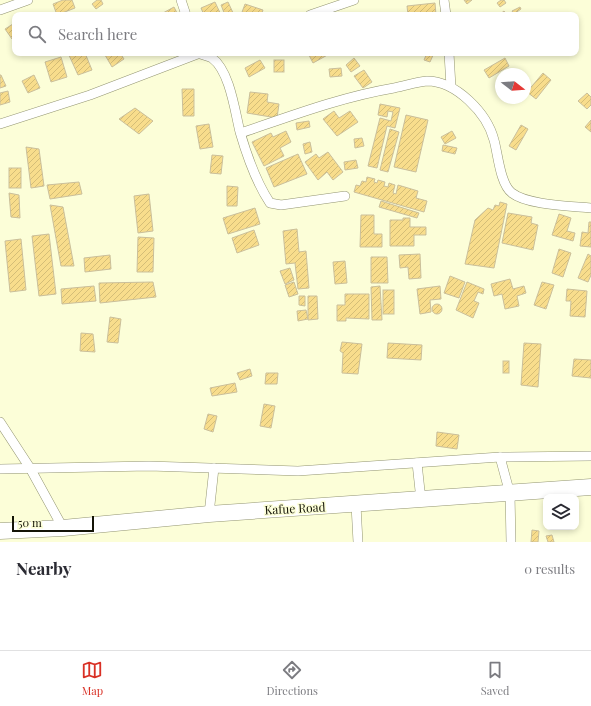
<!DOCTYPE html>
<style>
body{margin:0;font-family:"Playfair Display",serif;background:#f2f2f3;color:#2b2b33}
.controls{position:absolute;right:12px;bottom:12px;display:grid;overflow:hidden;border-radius:8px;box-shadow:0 2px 6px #0003}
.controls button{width:36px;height:36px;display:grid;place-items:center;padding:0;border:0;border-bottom:1px solid #e1e1e2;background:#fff;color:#2b2b33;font:20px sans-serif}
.compass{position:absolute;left:495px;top:68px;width:36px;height:36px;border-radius:50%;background:#fff;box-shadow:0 2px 6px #0003;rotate:107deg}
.scale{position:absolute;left:12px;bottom:10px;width:82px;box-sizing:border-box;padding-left:4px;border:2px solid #141407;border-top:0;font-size:11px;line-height:14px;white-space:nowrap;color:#141407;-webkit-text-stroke:3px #fcfed8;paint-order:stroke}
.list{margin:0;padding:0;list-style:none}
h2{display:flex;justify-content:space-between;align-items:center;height:52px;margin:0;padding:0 16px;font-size:17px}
h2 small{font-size:13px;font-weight:400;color:#7c7c81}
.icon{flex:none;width:22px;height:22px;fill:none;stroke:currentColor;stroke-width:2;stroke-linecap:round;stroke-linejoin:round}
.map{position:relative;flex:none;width:591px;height:542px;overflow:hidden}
.search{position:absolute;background:#fff;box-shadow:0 2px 6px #0003;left:12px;right:12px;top:12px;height:44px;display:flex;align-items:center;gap:10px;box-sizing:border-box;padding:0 14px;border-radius:8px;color:#7c7c81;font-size:15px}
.sheet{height:108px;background:#fff}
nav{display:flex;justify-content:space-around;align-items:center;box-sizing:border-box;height:56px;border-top:1px solid #e1e1e2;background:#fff;font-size:11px;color:#7c7c81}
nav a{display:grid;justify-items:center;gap:2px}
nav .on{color:#d93025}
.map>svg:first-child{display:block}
.building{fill:url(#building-hatch);stroke:#cabf9b}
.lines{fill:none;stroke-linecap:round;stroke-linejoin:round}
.street-casing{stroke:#939572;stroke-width:10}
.highway-casing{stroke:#939572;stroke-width:17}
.street{stroke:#fff;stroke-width:9}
.highway{stroke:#fff;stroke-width:16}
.labels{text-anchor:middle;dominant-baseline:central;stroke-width:3;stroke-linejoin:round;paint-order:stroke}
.street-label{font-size:12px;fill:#141407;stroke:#fcfed8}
</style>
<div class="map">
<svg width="591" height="542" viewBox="0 0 591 542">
<defs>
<pattern id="building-hatch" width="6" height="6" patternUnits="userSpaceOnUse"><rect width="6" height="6" fill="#f8dd8c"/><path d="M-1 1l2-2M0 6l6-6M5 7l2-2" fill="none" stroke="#d4bd77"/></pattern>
</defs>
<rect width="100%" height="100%" fill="#fcfed8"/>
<g class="building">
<path d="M63 0H72L75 8 57 15 53 4Z"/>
<path d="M97 0H101L103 4 96 9 92 4Z"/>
<path d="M464 0H472L467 4Z"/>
<path d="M501 0H504L506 3 500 7 497 3Z"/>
<path d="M215 2 221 15H204L201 8Z"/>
<path d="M228 2 234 15H225L221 5Z"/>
<path d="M435 3 436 15H408L407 6Z"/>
<path d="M245 4 263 10 261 15H241Z"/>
<path d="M174 7 178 15H165L163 13Z"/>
<path d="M520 7 521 9 514 14 512 11Z"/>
<path d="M504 11 507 15H499Z"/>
<path d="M13 24 15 37 12 39 5 29Z"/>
<path d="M68 53H85L92 70 78 75Z"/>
<path d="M107 53H120L124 59 112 67 105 55Z"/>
<path d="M308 53H331L313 63Z"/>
<path d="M427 53H434L430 62 424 60Z"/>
<path d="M61 57 67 77 51 82 45 62Z"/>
<path d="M354 58 360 66 351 72 346 65Z"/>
<path d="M505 58 509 66 489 78 484 70Z"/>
<path d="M260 60 265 68 249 77 245 68Z"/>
<rect x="274" y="60" width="10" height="12"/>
<path d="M341 68 342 76 330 77 329 69Z"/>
<path d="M364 70 372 82 363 88 354 76Z"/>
<path d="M543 73 551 80 536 99 527 92Z"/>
<path d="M0 75H1L6 86 0 88Z"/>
<path d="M34 75 40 88 28 93 22 81Z"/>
<path d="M182 89H194V116H183Z"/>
<path d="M8 91 10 102 0 105V93Z"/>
<path d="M250 92 268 94 267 102 279 104 277 118 247 113Z"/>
<path d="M587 93 591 97V105L587 109 578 101Z"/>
<path d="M380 104 400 108 395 128 387 126 377 168 368 166 380 118 391 121 393 112 388 111 387 117 378 115Z"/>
<path d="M135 108 153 121 139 134 119 119Z"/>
<path d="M334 111 339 118 350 111 358 122 337 136 323 119Z"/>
<path d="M406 115 428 120 416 172 394 167Z"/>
<path d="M591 120V132L585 127Z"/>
<path d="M309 121 310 127 297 130 296 123Z"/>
<path d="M209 124 213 147 200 149 196 126Z"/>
<path d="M521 125 528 129 516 150 509 146Z"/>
<path d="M390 129 399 132 388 172 380 170Z"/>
<path d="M286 131 291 142 280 148 284 156 264 166 252 142 271 133 273 137Z"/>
<path d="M452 131 456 138 445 144 441 137Z"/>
<path d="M362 138 364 146 355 148 354 139Z"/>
<path d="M310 142 312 152 305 154 303 144Z"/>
<path d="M443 145 457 148 455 154 442 151Z"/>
<path d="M26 147 39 149 44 186 31 188Z"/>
<path d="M328 152 343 172 333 180 327 172 318 180 305 162 316 154 319 158Z"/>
<path d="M298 154 307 174 274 187 266 168Z"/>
<path d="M212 155 223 156 221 174 210 173Z"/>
<path d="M356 160 358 168 345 170 344 162Z"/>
<rect x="9" y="168" width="12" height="20"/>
<path d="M367 177 375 179 374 182 377 183 378 180 385 182 384 186 388 187 389 183 395 185 393 193 396 194 398 185 418 191 416 198 427 201 424 212 354 192 356 185 360 186 362 181 366 182Z"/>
<path d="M79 182 82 194 50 199 47 185Z"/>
<path d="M227 186 238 187 237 206H227Z"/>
<path d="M9 193 19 195 20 218 11 217Z"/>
<path d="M149 194 153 231 138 233 134 196Z"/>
<path d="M381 201 419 213 417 218 379 207Z"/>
<path d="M500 202 507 204 494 268 465 264 475 220 488 208 493 210 495 205 499 206Z"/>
<path d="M50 205 63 207 74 266H61Z"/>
<path d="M255 208 260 224 228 234 223 218Z"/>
<path d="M508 213 532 217 531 223 538 225 533 250 502 243Z"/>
<path d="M559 214 571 218 567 231 575 233 573 241 552 235Z"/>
<path d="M361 215H374V234H382V247H360Z"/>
<path d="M403 218H410V227H426V235H414V246H390V220H403Z"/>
<path d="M589 222H591V247L580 246 582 232 588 233Z"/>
<path d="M297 229 299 252 306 251 309 288 298 289 295 263 286 264 283 231Z"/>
<path d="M254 230 259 245 237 253 232 238Z"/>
<path d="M49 234 56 294 39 296 32 236Z"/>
<path d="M138 237 154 238 153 272H137Z"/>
<path d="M21 239 26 290 10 292 5 241Z"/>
<path d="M559 249 571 253 563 277 552 273Z"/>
<path d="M420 254 421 278 409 279 408 267 400 268 399 255Z"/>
<path d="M588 254 591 256V275L588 282 578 278Z"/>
<path d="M110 255 111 269 85 272 84 258Z"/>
<path d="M371 257H387L388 283H371Z"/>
<path d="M345 261 347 283 335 284 333 262Z"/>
<path d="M290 268 294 280 285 284 280 271Z"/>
<path d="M450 276 465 282 459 298 444 293Z"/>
<path d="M510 279 513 289 524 286 526 293 517 296 519 306 505 309 502 294 494 296 491 284Z"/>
<path d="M153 282 156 297 100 303 99 283Z"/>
<path d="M294 282 298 294 289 297 285 285Z"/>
<path d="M467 282 484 289 483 294 478 292 474 301 479 303 473 318 456 310Z"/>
<path d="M542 282 554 285 546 309 534 305Z"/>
<path d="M94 286 96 301 62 304 61 289Z"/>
<path d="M380 286 382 320H372L371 287Z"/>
<path d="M440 286 441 299 430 300 431 312 420 314 417 289Z"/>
<path d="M567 289 587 291 585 317 570 316 571 301H566Z"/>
<rect x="383" y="290" width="11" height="24"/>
<path d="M345 294H369V319L346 318V321H337V305H345Z"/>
<path d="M299 296H305V306L299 305Z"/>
<path d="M308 296H317L318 319 308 320Z"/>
<circle cx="437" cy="309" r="5"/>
<path d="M306 310 308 319 298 321 297 311Z"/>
<path d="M110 317 121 319 118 343 107 342Z"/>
<path d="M81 333 93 334 95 352 80 351Z"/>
<path d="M342 342 362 344 358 374 342 373 343 353 340 351Z"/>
<path d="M388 343 422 345 421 360 387 358Z"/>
<path d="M524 343 541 344 538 387 521 385Z"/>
<path d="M574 359 591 360V378L572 376Z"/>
<rect x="503" y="361" width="6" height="12"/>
<path d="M250 369 252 376 240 380 237 373Z"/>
<path d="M266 373H278L277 384H265Z"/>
<path d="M235 383 237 392 212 396 210 388Z"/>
<path d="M264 404 275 406 271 428 260 426Z"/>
<path d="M208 414 217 416 213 432 204 429Z"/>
<path d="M437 432 459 435 457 449 436 446Z"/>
<path d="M532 530 539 531 538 542H531Z"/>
<path d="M552 535 554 542H548L546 536Z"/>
</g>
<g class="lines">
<g class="street-casing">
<g id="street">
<path d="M181 0 186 15"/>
<path d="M444 0 446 15"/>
<path d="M0 10 28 0"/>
<path d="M310 15 354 0"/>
<path d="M198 53C202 55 208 56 212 58 230 71 235 112 240 132 247 156 256 182 270 203L281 205 345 196"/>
<path d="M449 53 451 87"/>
<path d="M0 124 90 95 200 53"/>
<path d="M241 133C291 116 341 97 394 88 405 86 416 82 427 81 456 81 487 113 494 140 498 154 500 184 512 193 527 205 571 206 591 208"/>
<path d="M0 422 30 468 63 528"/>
<path d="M417 463 421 500"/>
<path d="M0 469 149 466 298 471 500 457"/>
<path d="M356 505 358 542"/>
<path d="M209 514 214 468"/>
<path d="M511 542 510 494 500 457 591 456"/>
</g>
</g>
<g class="highway-casing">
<path id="highway" d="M0 531 63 528 209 514 591 487"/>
</g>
<use href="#street" class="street"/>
<use href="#highway" class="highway"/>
</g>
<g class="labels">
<g class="street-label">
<text transform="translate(295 508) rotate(-3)">Kafue Road</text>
</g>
</g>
</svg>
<div class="controls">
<button><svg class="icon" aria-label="layers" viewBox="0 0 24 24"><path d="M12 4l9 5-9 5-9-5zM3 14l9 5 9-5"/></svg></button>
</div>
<svg class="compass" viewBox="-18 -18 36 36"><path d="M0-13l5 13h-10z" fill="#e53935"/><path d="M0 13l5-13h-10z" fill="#7c7c81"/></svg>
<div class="scale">50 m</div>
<div class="search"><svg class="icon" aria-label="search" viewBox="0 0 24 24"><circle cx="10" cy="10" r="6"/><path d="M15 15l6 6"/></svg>Search here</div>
</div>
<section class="sheet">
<h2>Nearby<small>0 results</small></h2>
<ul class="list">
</ul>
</section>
<nav>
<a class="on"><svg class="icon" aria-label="map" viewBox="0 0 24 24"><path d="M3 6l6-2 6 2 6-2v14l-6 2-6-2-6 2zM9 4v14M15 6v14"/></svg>Map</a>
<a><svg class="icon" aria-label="directions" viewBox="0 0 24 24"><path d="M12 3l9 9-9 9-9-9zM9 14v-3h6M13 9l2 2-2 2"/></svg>Directions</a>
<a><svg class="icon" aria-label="saved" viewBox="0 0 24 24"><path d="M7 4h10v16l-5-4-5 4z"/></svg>Saved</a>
</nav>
